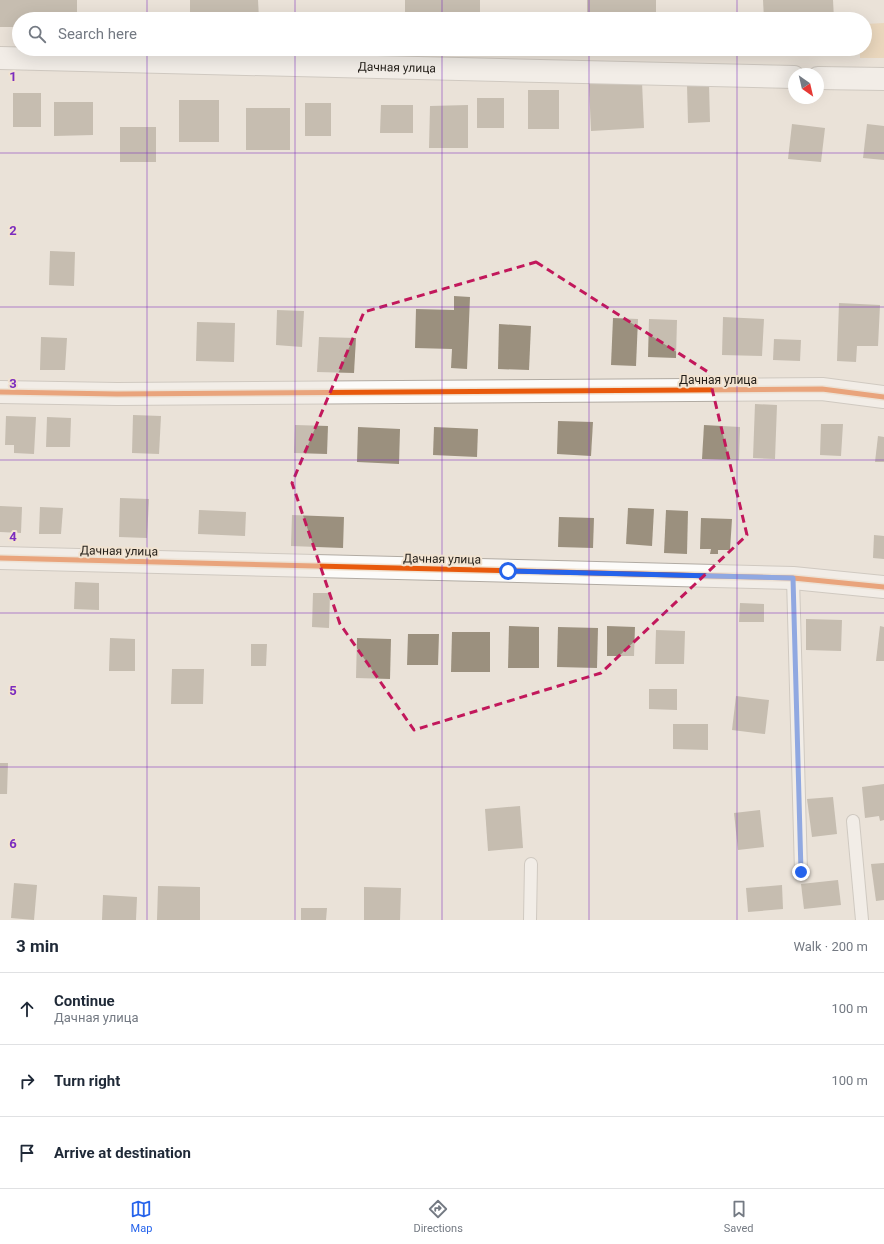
<!DOCTYPE html>
<meta charset="utf-8">
<style>
body{margin:0;font-family:Roboto,sans-serif;background:#f6f6f7;color:#1f2937}
.compass{position:absolute;left:788px;top:68px;width:36px;height:36px;border-radius:50%;background:#fff;box-shadow:0 4px 16px #0002;rotate:146deg}
.stop{position:absolute;width:12px;height:12px;margin:-9px;border:3px solid #2563eb;border-radius:50%;background:#fff}
.stop.end{background:#2563eb;border-color:#fff;box-shadow:0 1px 4px #0008}
.list{margin:0;padding:0;list-style:none}
h2{display:flex;justify-content:space-between;align-items:center;height:52px;margin:0;padding:0 16px;font-size:17px}
h2 small{font-size:13px;font-weight:400;color:#747a83}
.list li{display:grid;grid-template-columns:26px 1fr auto;gap:12px;align-items:center;box-sizing:border-box;height:72px;padding:0 16px;border-top:1px solid #e0e1e3}
.list b{display:block;font-size:15px;white-space:nowrap}
.list p{margin:0;font-size:13px;white-space:nowrap;color:#747a83}
.list em{font-size:13px;font-style:normal;color:#747a83}
.icon{flex:none;width:22px;height:22px;fill:none;stroke:currentColor;stroke-width:2;stroke-linecap:round;stroke-linejoin:round}
.map{position:relative;flex:none;width:884px;height:920px;overflow:hidden}
.search{position:absolute;background:#fff;box-shadow:0 4px 16px #0002;left:12px;right:12px;top:12px;height:44px;display:flex;align-items:center;gap:10px;box-sizing:border-box;padding:0 14px;border-radius:22px;color:#747a83;font-size:15px}
.sheet{height:268px;background:#fff}
nav{display:flex;justify-content:space-around;align-items:center;box-sizing:border-box;height:56px;border-top:1px solid #e0e1e3;background:#fff;font-size:11px;color:#747a83}
nav a{display:grid;justify-items:center;gap:2px}
nav .on{color:#2563eb}
.map>svg:first-child{display:block}
.green{fill:#eac99b}
.building{fill:#9b907e}
.lines{fill:none;stroke-linecap:round;stroke-linejoin:round}
.lane-casing{stroke:#b1aba3;stroke-width:14}
.street-casing{stroke:#b1aba3;stroke-width:24}
.lane{stroke:#fcfbf9;stroke-width:12}
.street{stroke:#fcfbf9;stroke-width:22}
.cycleway-casing{stroke:#f1e3d1;stroke-width:8}
.cycleway{stroke:#e8590c;stroke-width:5}
.route{stroke:#2563eb;stroke-width:5}
.marked{fill:none;stroke:#c2185b;stroke-width:3;stroke-dasharray:8 5;stroke-linejoin:round}
.grid{fill:none;stroke:#7b2cbf;stroke-width:1;stroke-opacity:0.55}
.labels{text-anchor:middle;dominant-baseline:central;stroke-width:4;stroke-linejoin:round;paint-order:stroke}
.street-label{font-size:12px;fill:#231e18;stroke:#f1e3d1}
.grid-label{font-size:13px;text-anchor:middle;font-weight:bold;fill:#7b2cbf;stroke:#f1e3d1;stroke-width:4;stroke-linejoin:round;paint-order:stroke}
</style>
<div class="map">
<svg width="884" height="920" viewBox="0 0 884 920">
<rect width="100%" height="100%" fill="#eae2d8"/>
<path class="green" d="M884 23V58H860V49H865V24Z"/>
<g class="building">
<path d="M0 0H77V19H19V27H0Z"/>
<path d="M190 0H258L259 19H190Z"/>
<rect x="405" y="0" width="75" height="19"/>
<rect x="587" y="0" width="69" height="19"/>
<path d="M763 0H833L834 19H764Z"/>
<path d="M642 82 644 128 591 131 589 84Z"/>
<path d="M709 84 710 122 688 123 687 85Z"/>
<rect x="528" y="90" width="31" height="39"/>
<rect x="13" y="93" width="28" height="34"/>
<rect x="477" y="98" width="27" height="30"/>
<rect x="179" y="100" width="40" height="42"/>
<path d="M54 102H93V135L54 136Z"/>
<rect x="305" y="103" width="26" height="33"/>
<path d="M381 105H413V133H380Z"/>
<path d="M468 105V148H429L430 106Z"/>
<rect x="246" y="108" width="44" height="42"/>
<path d="M792 124 825 128 821 162 788 159Z"/>
<path d="M867 124 884 126V160L863 158Z"/>
<rect x="120" y="127" width="36" height="35"/>
<path d="M50 251 75 252 74 286 49 285Z"/>
<path d="M454 296 470 297 467 369 451 368 452 349 415 348 416 309 454 310Z"/>
<path d="M839 303 880 305 878 346H857L856 362 837 361Z"/>
<path d="M277 310 304 311 302 347 276 345Z"/>
<path d="M723 317 764 319 762 356 722 355Z"/>
<path d="M613 318 638 319 636 366 611 365Z"/>
<path d="M649 319 677 320 676 358 648 357Z"/>
<path d="M197 322 235 323 234 362 196 361Z"/>
<path d="M499 324 531 326 529 370 498 369Z"/>
<path d="M41 337 67 338 65 370H40Z"/>
<path d="M319 337 356 338 354 373 317 372Z"/>
<path d="M774 339 801 340 800 361 773 360Z"/>
<path d="M755 404 777 405 775 459 753 458Z"/>
<path d="M133 415 161 416 159 454 132 453Z"/>
<path d="M6 416 36 417 34 454 14 453V445H5Z"/>
<path d="M47 417 71 418 70 447H46Z"/>
<path d="M558 421 593 422 591 456 557 454Z"/>
<path d="M821 424H843L841 456 820 455Z"/>
<path d="M295 425 328 426 327 454 294 453Z"/>
<path d="M704 425 740 427 739 460 702 459Z"/>
<path d="M358 427 400 429 399 464 357 462Z"/>
<path d="M434 427 478 429 477 457 433 455Z"/>
<path d="M878 436 884 437V462H875Z"/>
<path d="M120 498 149 499 147 538 119 537Z"/>
<path d="M0 506 22 507 21 533 0 532Z"/>
<path d="M40 507 63 508 61 534H39Z"/>
<path d="M628 508 654 509 652 546 626 544Z"/>
<path d="M199 510 246 512 245 536 198 534Z"/>
<path d="M666 510 688 511 687 554 664 553Z"/>
<path d="M292 515 344 517 343 548 291 546Z"/>
<path d="M559 517 594 518 593 548 558 547Z"/>
<path d="M701 518 732 519 730 550H718V554H710L711 549H700Z"/>
<path d="M874 535 884 536V559L873 558Z"/>
<path d="M75 582 99 583V610L74 609Z"/>
<path d="M313 593H330L329 628 312 627Z"/>
<path d="M740 603 764 604V622H739Z"/>
<path d="M806 619 842 620 841 651 806 650Z"/>
<path d="M509 626 539 627V668H508Z"/>
<path d="M607 626 635 627 634 656H607Z"/>
<path d="M880 626 884 627V661H876Z"/>
<path d="M558 627 598 628 597 668 557 667Z"/>
<path d="M656 630 685 631 684 664H655Z"/>
<path d="M452 632H490V672H451Z"/>
<path d="M408 634H439L438 665H407Z"/>
<path d="M110 638 135 639V671H109Z"/>
<path d="M357 638 391 639 390 679 356 678Z"/>
<path d="M251 644H267L266 666H251Z"/>
<path d="M172 669H204L203 704H171Z"/>
<path d="M649 689H677V710L649 709Z"/>
<path d="M736 696 769 700 765 734 732 730Z"/>
<path d="M673 724H708V750L673 749Z"/>
<path d="M0 763H8L7 794H0Z"/>
<path d="M884 784V820L880 821 879 816 865 818 862 787Z"/>
<path d="M833 797 837 834 812 837 807 799Z"/>
<path d="M520 806 523 848 488 851 485 809Z"/>
<path d="M760 810 764 847 738 850 734 813Z"/>
<path d="M884 863V900L876 901 871 864Z"/>
<path d="M838 880 841 905 804 909 801 884Z"/>
<path d="M14 883 37 885 34 920 11 918Z"/>
<path d="M782 885 783 909 748 912 746 888Z"/>
<path d="M158 886 200 887V920H157Z"/>
<path d="M364 887 401 888 400 920H364Z"/>
<path d="M103 895 137 897 136 920H102Z"/>
<path d="M301 908H327L326 920H301Z"/>
</g>
<g class="lines">
<g class="lane-casing">
<g id="lane">
<path d="M793 578 801 872"/>
<path d="M853 821 862 920"/>
<path d="M530 920 531 864"/>
</g>
</g>
<g class="street-casing">
<g id="street">
<path id="s1" d="M0 58 794 77"/>
<path d="M818 78 884 79"/>
<path d="M0 392 117 394 822 389 884 397"/>
<path d="M0 558 793 578 884 587"/>
</g>
</g>
<use href="#lane" class="lane"/>
<use href="#street" class="street"/>
<g class="cycleway-casing">
<g id="cycleway">
<path d="M0 392 117 394 822 389 884 397"/>
<path d="M0 558 793 578 884 587"/>
</g>
</g>
<use href="#cycleway" class="cycleway"/>
</g>
<g class="lines">
<path class="route" d="M508 571 793 578 801 872"/>
</g>
<path d="M0 0H884V920H0ZM536 262 708 372 747 535 601 673 414 730 340 624 292 483 364 312Z" fill="#eae2d8" fill-opacity=".55" fill-rule="evenodd"/>
<path class="marked" d="M536 262 708 372 747 535 601 673 414 730 340 624 292 483 364 312Z"/>
<path class="grid" d="M147 0V19M295 0V19M442 0V19M589 0V19M737 0V19M147 49V920M295 49V920M442 49V920M589 49V920M737 49V920M0 153H884M0 307H884M0 460H884M0 613H884M0 767H884"/>
<g class="labels">
<g class="street-label">
<text stroke="none"><textPath href="#s1" startOffset="397">Дачная улица</textPath></text>
<text x="718" y="380">Дачная улица</text>
<text transform="translate(119 551) rotate(1)">Дачная улица</text>
<text transform="translate(442 559) rotate(1)">Дачная улица</text>
</g>
</g>
<g class="grid-label">
<text x="13" y="81">1</text>
<text x="13" y="235">2</text>
<text x="13" y="388">3</text>
<text x="13" y="541">4</text>
<text x="13" y="695">5</text>
<text x="13" y="848">6</text>
</g>
</svg>
<svg class="compass" viewBox="-18 -18 36 36"><path d="M0-13l5 13h-10z" fill="#e53935"/><path d="M0 13l5-13h-10z" fill="#747a83"/></svg>
<div class="stop" style="left:508px;top:571px"></div>
<div class="stop end" style="left:801px;top:872px"></div>
<div class="search"><svg class="icon" aria-label="search" viewBox="0 0 24 24"><circle cx="10" cy="10" r="6"/><path d="M15 15l6 6"/></svg>Search here</div>
</div>
<section class="sheet">
<h2>3 min<small>Walk · 200 m</small></h2>
<ul class="list">
<li><svg class="icon" aria-label="ahead" viewBox="0 0 24 24"><path d="M12 20V5M6 11l6-6 6 6"/></svg><div><b>Continue</b><p>Дачная улица</p></div><em>100 m</em></li>
<li><svg class="icon" aria-label="right" viewBox="0 0 24 24"><path d="M7 20v-9h11M14 6l5 5-5 5"/></svg><div><b>Turn right</b></div><em>100 m</em></li>
<li><svg class="icon" aria-label="arrive" viewBox="0 0 24 24"><path d="M6 21V4h12l-3 4 3 4H6"/></svg><div><b>Arrive at destination</b></div></li>
</ul>
</section>
<nav>
<a class="on"><svg class="icon" aria-label="map" viewBox="0 0 24 24"><path d="M3 6l6-2 6 2 6-2v14l-6 2-6-2-6 2zM9 4v14M15 6v14"/></svg>Map</a>
<a><svg class="icon" aria-label="directions" viewBox="0 0 24 24"><path d="M12 3l9 9-9 9-9-9zM9 14v-3h6M13 9l2 2-2 2"/></svg>Directions</a>
<a><svg class="icon" aria-label="saved" viewBox="0 0 24 24"><path d="M7 4h10v16l-5-4-5 4z"/></svg>Saved</a>
</nav>
